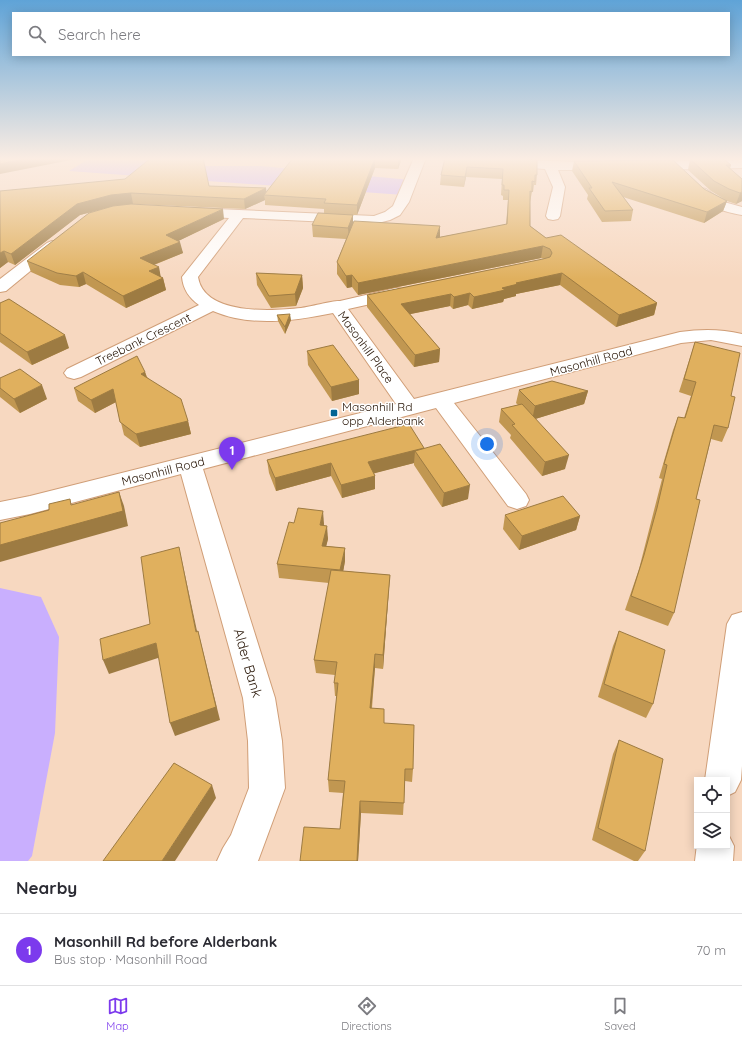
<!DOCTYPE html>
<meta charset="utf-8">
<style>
body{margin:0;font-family:Quicksand,sans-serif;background:#f7f7f7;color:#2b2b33}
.controls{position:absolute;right:12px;bottom:12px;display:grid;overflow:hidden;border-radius:0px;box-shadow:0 2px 10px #0003}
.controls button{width:36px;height:36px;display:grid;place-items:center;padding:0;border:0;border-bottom:1px solid #e1e1e2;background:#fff;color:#2b2b33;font:20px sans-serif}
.you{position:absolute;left:487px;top:444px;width:14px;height:14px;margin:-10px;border:3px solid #fff;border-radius:50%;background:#1a73e8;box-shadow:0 0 0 6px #1a73e833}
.badge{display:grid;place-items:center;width:26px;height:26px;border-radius:50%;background:#7c3aed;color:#fff;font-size:13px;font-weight:700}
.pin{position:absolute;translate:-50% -33px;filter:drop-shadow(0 1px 2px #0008)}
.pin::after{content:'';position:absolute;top:21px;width:14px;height:12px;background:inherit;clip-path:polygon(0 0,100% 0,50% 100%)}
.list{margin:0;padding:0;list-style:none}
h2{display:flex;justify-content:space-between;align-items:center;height:52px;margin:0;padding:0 16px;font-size:17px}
h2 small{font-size:13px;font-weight:400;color:#7c7c81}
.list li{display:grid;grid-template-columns:26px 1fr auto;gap:12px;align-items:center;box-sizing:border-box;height:72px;padding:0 16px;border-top:1px solid #e1e1e2}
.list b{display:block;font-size:15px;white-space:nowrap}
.list p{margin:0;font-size:13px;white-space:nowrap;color:#7c7c81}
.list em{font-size:13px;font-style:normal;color:#7c7c81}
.icon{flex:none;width:22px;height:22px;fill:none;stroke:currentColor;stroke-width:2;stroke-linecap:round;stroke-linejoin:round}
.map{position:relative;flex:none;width:742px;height:861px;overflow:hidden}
.search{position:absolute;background:#fff;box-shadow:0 2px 10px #0003;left:12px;right:12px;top:12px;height:44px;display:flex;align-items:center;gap:10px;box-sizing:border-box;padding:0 14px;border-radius:0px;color:#7c7c81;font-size:15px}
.sheet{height:124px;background:#fff}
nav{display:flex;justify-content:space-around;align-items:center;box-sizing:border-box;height:56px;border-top:1px solid #e1e1e2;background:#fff;font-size:11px;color:#7c7c81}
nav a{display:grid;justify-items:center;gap:2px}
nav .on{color:#7c3aed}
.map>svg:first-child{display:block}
.green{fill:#c9affe}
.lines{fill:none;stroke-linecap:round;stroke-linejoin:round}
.minor-casing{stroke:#d09e77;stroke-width:2}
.tertiary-casing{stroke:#d09e77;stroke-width:2}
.minor{fill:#fff;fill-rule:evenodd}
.tertiary{fill:#fff;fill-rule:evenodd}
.wall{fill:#c19751}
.shaded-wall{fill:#9d7b42}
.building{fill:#e0b05e;stroke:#9d7b42}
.poi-dot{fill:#026594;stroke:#fff;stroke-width:1.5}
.labels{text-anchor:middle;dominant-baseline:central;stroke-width:3;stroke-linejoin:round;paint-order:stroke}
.street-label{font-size:12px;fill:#271506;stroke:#fff}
.poi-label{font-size:12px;fill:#271506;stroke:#fff;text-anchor:start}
.near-street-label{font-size:14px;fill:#271506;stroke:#fff}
</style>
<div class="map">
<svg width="742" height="861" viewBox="0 0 742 861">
<rect width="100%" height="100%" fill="#f7d8c0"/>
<g class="green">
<path d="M90 158H153L194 166H261L411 180 404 195 69 171Z"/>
<path d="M0 588 41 597 59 637 55 733 32 856 28 861H0Z"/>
</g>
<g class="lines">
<g class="minor-casing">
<g id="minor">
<path d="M414 158H426L409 202 400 215 390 220 374 224 243 218 198 277C204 316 273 311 301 308 309 307 335 300 340 301L396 288 402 289 404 293 402 297 348 309 414 399 680 332C702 329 721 329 742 334V346L711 340 681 343 454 403 526 494 529 500 526 506 517 509 508 506 436 408 203 469 275 698 282 741 285 788 258 861H217L223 848 231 835 249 788 248 741 243 698 181 474 30 514 0 520V502L30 496 396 404 333 313C294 321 250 327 213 311L81 377 74 379 67 377 64 373 67 369 199 305C189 298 183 289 182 277L229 218 194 216 189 215 187 212 189 209 194 208 374 216 385 212 393 206Z"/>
<path d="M441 158C495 158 549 162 603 162L607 163 609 166 607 169 603 170H558L565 187 560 216 558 219 553 220 548 219 546 216 553 187 545 169 447 162Z"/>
<path d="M742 160V168L649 170 645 169 643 166 645 163 649 162Z"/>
<path d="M701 188 706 189 724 202 742 207V215C725 212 705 207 694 192L696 189Z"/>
<path d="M52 241 57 243 60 246 57 249 6 291 0 292V279L47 243Z"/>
</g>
</g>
<g class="tertiary-casing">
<g id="tertiary">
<path d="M742 612V766L741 780 735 792 727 796V780H705L727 624 732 615Z"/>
<path d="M727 832 734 846 733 861H695L697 844V846H727Z"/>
</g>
</g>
<use href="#minor" class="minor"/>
<use href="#tertiary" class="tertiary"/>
</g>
<g class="wall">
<path d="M293 158H402L398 169 375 168 357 215H353V222L440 237 506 225 508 200H503V196L501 195 502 179 466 177 464 187 440 185 441 175 445 158 537 175 536 185H534L533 192H532L530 202V226L546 238 657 303 654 315 616 327 560 285 516 294V296L504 299 503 302 472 309 468 305 453 309 450 306 410 314 440 349 439 362 414 367 367 307V295L544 259 541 258 358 295 352 287 347 288 337 274V262L346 239 313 237 312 225 324 214V209L265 205V200L245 209 133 204 114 206 80 215 15 265 8 262 0 268V191L209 186 266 188V192Z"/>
<path d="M524 158H536V159Z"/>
<path d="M564 158H708L565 160Z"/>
<path d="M690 159 731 165 730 169 742 179V201L736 204 727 201 723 211 704 223 623 197 633 210 631 221 602 222 587 199 588 195 572 171 574 161 704 189 724 199 711 191 688 170Z"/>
<path d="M224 219 178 241 183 253 154 265 161 277 163 278 166 290 126 308 86 284 79 287 60 285 31 272 27 261Z"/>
<path d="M256 273 302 275 303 288 296 306 271 308 257 285Z"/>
<path d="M0 303 69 348 32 365 0 342Z"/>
<path d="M277 315 291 320 285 334 278 321Z"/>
<path d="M695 342 731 396 728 428 722 442 711 439 696 499 674 613 668 626 625 610 639 569 651 522 662 479 659 478 673 430 678 417 684 418 691 396 679 392Z"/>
<path d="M307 351 359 380V394L332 401 308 365Z"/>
<path d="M145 372 147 377 188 421 191 434 140 447 124 435 116 402 95 413 78 401 74 388Z"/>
<path d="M0 378 47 399 20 413 0 397Z"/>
<path d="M519 390 588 391 584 404 535 419 565 469 542 476 510 438 511 435 499 422 501 409 518 405 516 403Z"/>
<path d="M424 448 468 499 442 507 414 465V463L374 473 375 476V489L342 498 331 476 276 491 269 473 267 460Z"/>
<path d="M505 515 580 516 576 530 519 550 503 529Z"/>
<path d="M324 524V525L328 539 326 546 345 548V561L343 571 390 575 389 588 383 669 375 668 372 708 384 723 413 769 412 782 405 781 403 815 361 813 358 861H300L340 829 343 793 329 792 328 780 337 696H335L334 683 335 675 316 673 314 660 329 583 279 578 277 564Z"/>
<path d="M619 631 653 704 646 718 598 697 613 646Z"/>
<path d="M619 740 645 851 638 861H634L592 840 613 754Z"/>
</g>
<g class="shaded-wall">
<path d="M27 158H81L0 174V164Z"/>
<path d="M375 158V168L357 215V205Z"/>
<path d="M398 158H402L398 169Z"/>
<path d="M467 167 466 177 464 187 465 177Z"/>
<path d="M266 188 267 195H264L265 200 245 209 244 199Z"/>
<path d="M742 192V201L736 204 740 193Z"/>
<path d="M131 193 133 204 114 206 80 215 15 265 11 254 77 204 111 195Z"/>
<path d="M727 201 723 211 704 223 707 212Z"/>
<path d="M223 209 224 219 168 246 166 235Z"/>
<path d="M353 215V226L349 239 348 228Z"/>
<path d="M440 226V237L436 238Z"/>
<path d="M180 242 183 253 143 269 140 258Z"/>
<path d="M543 246 541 258 358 295V283Z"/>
<path d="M4 251 8 262 0 268V253Z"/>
<path d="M159 267 161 278 149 271Z"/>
<path d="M83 272 86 284 79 287 76 276Z"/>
<path d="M562 273 560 285 516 294V296L504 299 503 302 472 309 474 297 516 283Z"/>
<path d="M302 275 303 288 296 306 295 294Z"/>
<path d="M352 275V287L347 288 346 276Z"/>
<path d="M163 278 166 290 126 308 123 296Z"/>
<path d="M470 293 468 305 453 309 454 297Z"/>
<path d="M451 294 450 306 401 316V304Z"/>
<path d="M657 303 654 315 616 327 619 315Z"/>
<path d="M290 314 291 320 285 334V327Z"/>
<path d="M65 335 69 348 32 365 27 352Z"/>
<path d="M440 349 439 362 414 367 415 355Z"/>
<path d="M145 372 149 385 141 374Z"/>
<path d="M359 380V394L332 401 331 387Z"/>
<path d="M42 385 47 399 20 413 14 399Z"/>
<path d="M113 389 116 402 95 413 91 400Z"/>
<path d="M588 391 584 404 532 420 535 406Z"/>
<path d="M188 421 191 434 140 447 136 434Z"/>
<path d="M424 448 415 451 414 463 368 475V462Z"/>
<path d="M569 455 565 469 542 476 545 462Z"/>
<path d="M331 463V476L276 491 275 478Z"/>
<path d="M375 476V489L342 498 341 485Z"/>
<path d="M470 485 468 499 442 507 444 493Z"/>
<path d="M119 492 124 506 128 526 0 562V545Z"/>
<path d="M323 511 324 524 321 539 320 525Z"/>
<path d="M580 516 576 530 519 550 522 536Z"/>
<path d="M327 526 328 539 323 559 322 546Z"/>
<path d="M179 547 200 645 196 632Z"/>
<path d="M345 548V561L341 584 340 570Z"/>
<path d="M390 575 389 588 383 669V655Z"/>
<path d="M198 631 220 720 175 736 170 723Z"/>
<path d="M156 643 161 657 109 674 103 660Z"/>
<path d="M375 654V668L370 721V708Z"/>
<path d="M212 785 216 798 175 861H162Z"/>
<path d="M360 801 361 813 358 861H357Z"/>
</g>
<g class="building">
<path d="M0 158H27L0 164Z"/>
<path d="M151 158H203L209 186 266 188 244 199 131 193 111 195 77 204 11 254 4 251 0 253V191L125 179Z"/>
<path d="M293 158H375L357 205 324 203 326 199 264 195Z"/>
<path d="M383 158H398V159Z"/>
<path d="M445 158H515L537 160V175H535V182L532 181V192L530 191V226L546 238 561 235 657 303 619 315 562 273 516 283 518 284 502 288 505 290 474 297 470 293 454 297 451 294 401 304 440 349 415 355 367 295 543 259 550 257 552 253 550 249 543 246 358 283 352 275 346 276 337 262 354 221 440 226 436 238 507 224 509 190H504V185H502L503 169 467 167 465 177 441 175Z"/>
<path d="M690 159H724L731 165H726L742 179V192L740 193 729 189 714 181Z"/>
<path d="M673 160 704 189 727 201 707 212 612 182 633 210 605 211 589 188H592L574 161Z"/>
<path d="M131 204 223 209 166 235 180 242 140 258 159 267 149 271 163 278 123 296 83 272 76 276 57 273 27 261 89 213 113 206Z"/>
<path d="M318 213 353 215 348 228 312 225Z"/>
<path d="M256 273 302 275 295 294 269 296Z"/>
<path d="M9 299 65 335 27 352 0 333V303Z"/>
<path d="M290 314 285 327 277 315Z"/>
<path d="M695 342 740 353 731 396 735 397 728 428 714 425 696 499 700 500 674 613 631 596 644 555 657 508 667 465 664 464 678 417 685 418 696 382 684 379Z"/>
<path d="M333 345 359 380 331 387 307 351Z"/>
<path d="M137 356 145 372 141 374 181 399 188 421 136 434 120 422 113 389 91 400 74 388Z"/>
<path d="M20 369 42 385 14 399 0 388V378Z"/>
<path d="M552 381 588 391 535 406 519 390Z"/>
<path d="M522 404 569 455 545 462 512 425 515 424 501 409Z"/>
<path d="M409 424 424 448 368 462 375 476 341 485 331 463 275 478 267 460Z"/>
<path d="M440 444 470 485 444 493 415 451Z"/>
<path d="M119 492 123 511 0 545V523L49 510V504L70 499 71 505Z"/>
<path d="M563 496 580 516 522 536 505 515Z"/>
<path d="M298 508 323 511 320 525 327 526 322 546 345 548 340 570 277 564 289 522 294 523Z"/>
<path d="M179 547 196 632 198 631 216 707 170 723 156 643 103 660 100 639 150 624 141 557Z"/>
<path d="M331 570 390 575 383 655 375 654 370 708 384 709V723L414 725 413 769H405L404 803 360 801 357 861H300L304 827 340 829 345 781 328 780 338 683H334L337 662 314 660Z"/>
<path d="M619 631 665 650 653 704 604 684Z"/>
<path d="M619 740 663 759 645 851 598 828Z"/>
<path d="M174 763 212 785 162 861H103Z"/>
</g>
<linearGradient id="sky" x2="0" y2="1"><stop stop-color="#5fa3d7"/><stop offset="0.57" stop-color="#fbede3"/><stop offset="1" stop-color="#fbede3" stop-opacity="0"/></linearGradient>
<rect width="742" height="279" fill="url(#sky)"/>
<rect class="poi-dot" x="330" y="409" width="8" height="8" rx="2"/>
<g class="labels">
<g class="street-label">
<text transform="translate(143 339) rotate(-26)">Treebank Crescent</text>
<text transform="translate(366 347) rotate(54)">Masonhill Place</text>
<text transform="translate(591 361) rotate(-15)">Masonhill Road</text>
<text transform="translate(163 471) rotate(-14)">Masonhill Road</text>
</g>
<g class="poi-label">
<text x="342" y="406">Masonhill Rd<tspan x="342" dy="14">opp Alderbank</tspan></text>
</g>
<g class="near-street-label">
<text transform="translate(248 663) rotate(74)">Alder Bank</text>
</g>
</g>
</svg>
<div class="controls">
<button><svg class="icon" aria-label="locate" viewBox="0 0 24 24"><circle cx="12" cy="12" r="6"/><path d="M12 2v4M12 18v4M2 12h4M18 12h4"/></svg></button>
<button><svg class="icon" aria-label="layers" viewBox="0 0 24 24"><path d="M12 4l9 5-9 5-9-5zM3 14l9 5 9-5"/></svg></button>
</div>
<div class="you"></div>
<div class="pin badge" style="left:232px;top:470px">1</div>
<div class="search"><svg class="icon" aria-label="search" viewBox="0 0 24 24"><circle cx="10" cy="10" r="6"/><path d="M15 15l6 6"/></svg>Search here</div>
</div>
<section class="sheet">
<h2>Nearby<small></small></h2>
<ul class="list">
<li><span class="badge">1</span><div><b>Masonhill Rd before Alderbank</b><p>Bus stop · Masonhill Road</p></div><em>70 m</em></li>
</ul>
</section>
<nav>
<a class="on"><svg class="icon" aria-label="map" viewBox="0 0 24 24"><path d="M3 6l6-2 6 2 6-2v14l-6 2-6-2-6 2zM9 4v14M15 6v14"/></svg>Map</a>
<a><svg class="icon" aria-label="directions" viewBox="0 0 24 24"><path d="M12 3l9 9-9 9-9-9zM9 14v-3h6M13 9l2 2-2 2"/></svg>Directions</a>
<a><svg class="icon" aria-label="saved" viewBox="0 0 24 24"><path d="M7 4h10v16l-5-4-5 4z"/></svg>Saved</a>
</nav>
